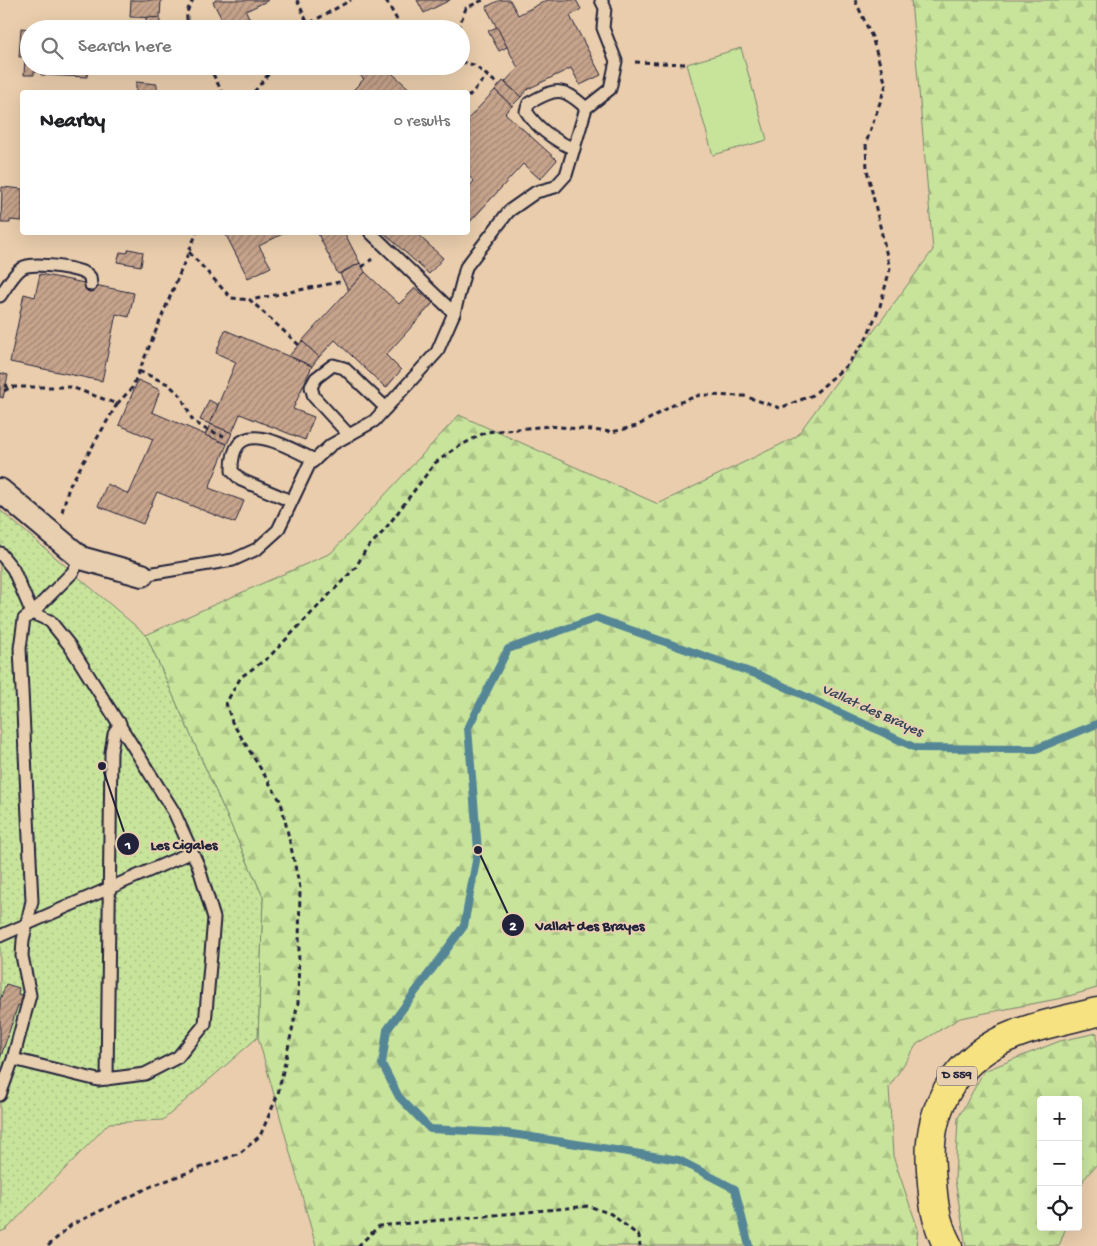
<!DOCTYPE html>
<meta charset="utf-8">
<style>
body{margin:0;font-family:"Gochi Hand",sans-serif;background:#f2f2f2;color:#202124}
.controls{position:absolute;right:15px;bottom:15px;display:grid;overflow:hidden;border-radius:5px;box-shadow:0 5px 20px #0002}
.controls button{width:45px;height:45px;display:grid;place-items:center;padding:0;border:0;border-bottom:1px solid #e0e0e0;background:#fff;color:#202124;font:25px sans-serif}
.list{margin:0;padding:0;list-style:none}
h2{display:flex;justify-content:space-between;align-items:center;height:65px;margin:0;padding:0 20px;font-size:21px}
h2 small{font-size:16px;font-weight:400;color:#757577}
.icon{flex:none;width:28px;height:28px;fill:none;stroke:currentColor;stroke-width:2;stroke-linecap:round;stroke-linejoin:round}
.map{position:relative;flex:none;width:1097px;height:1246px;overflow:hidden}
.search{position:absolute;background:#fff;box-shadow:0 5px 20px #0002;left:20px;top:20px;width:450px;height:55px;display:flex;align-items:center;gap:12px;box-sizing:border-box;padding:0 18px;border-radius:28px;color:#757577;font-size:19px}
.panel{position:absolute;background:#fff;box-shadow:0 5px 20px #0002;left:20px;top:90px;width:450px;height:145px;border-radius:5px}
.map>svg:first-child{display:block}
.forest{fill:url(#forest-firs);stroke:#75836b}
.park{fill:url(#park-dots);stroke:#75836b}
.garden{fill:#c8e49b;stroke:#75836b}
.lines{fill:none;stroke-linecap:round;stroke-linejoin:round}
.stream{stroke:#558696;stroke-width:8}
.building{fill:url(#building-hatch);stroke:#22223b}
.lane-casing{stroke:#22223b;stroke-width:15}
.street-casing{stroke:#22223b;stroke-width:26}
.primary-casing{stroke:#22223b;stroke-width:31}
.path{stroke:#22223b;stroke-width:3;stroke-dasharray:5 4;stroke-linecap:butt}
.lane{stroke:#e7cfaf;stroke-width:11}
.street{stroke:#e7cfaf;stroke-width:22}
.primary{stroke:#f7e281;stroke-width:28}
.labels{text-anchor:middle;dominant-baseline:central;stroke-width:4;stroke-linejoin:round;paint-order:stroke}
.shield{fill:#e7cfaf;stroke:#5d565e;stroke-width:1}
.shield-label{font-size:12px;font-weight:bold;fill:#22223b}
.water-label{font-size:15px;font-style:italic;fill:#334359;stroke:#e7cfaf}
.leader{fill:none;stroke:#22223b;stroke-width:2}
.callout-dot{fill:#22223b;stroke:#e7cfaf;stroke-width:2}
.mark-label{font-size:15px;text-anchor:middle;font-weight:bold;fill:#fff}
.callout-label{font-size:15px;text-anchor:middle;font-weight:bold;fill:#22223b;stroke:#e7cfaf;stroke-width:4;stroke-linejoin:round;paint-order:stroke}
</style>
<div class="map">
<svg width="1097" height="1246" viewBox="0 0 1097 1246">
<defs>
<pattern id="forest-firs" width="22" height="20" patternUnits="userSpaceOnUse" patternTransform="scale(1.25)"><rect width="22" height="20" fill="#c8e49b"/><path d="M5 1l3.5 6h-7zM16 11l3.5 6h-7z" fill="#acc386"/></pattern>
<pattern id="park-dots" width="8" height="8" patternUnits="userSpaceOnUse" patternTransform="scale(1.25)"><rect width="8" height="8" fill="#c8e49b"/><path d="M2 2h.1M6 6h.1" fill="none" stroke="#acc386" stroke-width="1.8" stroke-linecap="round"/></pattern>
<pattern id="building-hatch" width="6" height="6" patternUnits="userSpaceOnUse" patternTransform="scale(1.25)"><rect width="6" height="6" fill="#c7a48c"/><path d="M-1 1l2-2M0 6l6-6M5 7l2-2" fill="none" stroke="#a18574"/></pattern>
</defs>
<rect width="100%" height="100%" fill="#e9cdac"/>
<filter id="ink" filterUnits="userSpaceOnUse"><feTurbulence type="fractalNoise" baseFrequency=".02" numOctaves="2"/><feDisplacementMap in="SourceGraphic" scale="10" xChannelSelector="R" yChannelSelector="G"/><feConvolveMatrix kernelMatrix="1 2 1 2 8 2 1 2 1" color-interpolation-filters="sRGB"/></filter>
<g filter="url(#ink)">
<g class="forest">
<path d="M911 0H1097V988L1062 998 960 1018 917 1044 889 1087 893 1156 918 1229 916 1246H316L258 1037 263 897 146 635 331 553 459 415 658 504 796 437 933 250Z"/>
<path d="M1097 1033V1164L1084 1179 1078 1194V1100H1041V1227H1066L1059 1246H966L955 1180 958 1118 984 1071 1060 1041Z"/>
</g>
<path class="park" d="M0 510 146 635 263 897 258 1037 163 1120 109 1123 7 1229 0 1232Z"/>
<path class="garden" d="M741 48 767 140 713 155 687 64Z"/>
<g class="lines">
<path class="stream" d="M749 1246 735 1189 679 1160 506 1133 430 1129 399 1097 382 1064 387 1030 464 926 478 850 468 728 508 649 597 618 764 677 916 748 1036 749 1097 724"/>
</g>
<g class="building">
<path d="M131 0H161L160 18 130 17Z"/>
<path d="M216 0H269L246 11 254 29H227L213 2Z"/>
<path d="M417 0H450L424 13Z"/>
<path d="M500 0H510L518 15 547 0H576L581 9 570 16 601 75 580 85 571 68 528 89 521 97 505 82 518 68 486 7Z"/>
<path d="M146 17 160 18V29H137V26L146 27Z"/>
<path d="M497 27 507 47 499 51 488 31Z"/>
<path d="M21 28 30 29 29 66H88L87 77 41 75V72H34V75H24L25 57H19Z"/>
<path d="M350 66H384L413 92H351L364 79Z"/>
<path d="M503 81 521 97 512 106 495 90Z"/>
<path d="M136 82 157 84V92H136Z"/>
<path d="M495 90 512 106 505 113 557 160 540 179 523 164 468 224V189L474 181 468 175V119Z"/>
<path d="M2 187 22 189V221L10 220V223H1Z"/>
<path d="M232 232H286L259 246 271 267 248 278 226 235Z"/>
<path d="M317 232H344L360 263 338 274Z"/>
<path d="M383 232H415L443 258 429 274Z"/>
<path d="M129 249 143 252 141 266 117 262 120 252 127 253Z"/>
<path d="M360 263 365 272 349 291 340 274Z"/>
<path d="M365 272 399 304 415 288 433 303 386 355 401 370 386 388 335 340 319 357 302 341Z"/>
<path d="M40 274 134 293 129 317 116 314 102 381 10 362 24 294 35 297Z"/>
<path d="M225 330 312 366 293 409 314 417 305 440 240 414 232 433 210 424 236 362 216 353Z"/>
<path d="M302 341 319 357 312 366 289 356Z"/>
<path d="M0 373 8 375 3 398 0 397Z"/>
<path d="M138 380 160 390 152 412 227 444 209 488 244 501 235 523 157 492 143 524 98 506 107 484 129 494 153 439 119 425Z"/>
<path d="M209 400 218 405 210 424 200 420Z"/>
<path d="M210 424 232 433 227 444 205 435Z"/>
<path d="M6 984 19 988 18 994 24 996 21 1006 18 1005 0 1059V1000Z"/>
</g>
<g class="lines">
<g class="lane-casing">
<g id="lane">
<path d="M574 149C556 141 537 128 526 111L529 103C557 88 562 86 586 108"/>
<path d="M370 232 454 313"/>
<path d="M0 296C6 288 13 274 22 268 32 261 84 268 90 277L91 285"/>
<path d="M349 435 314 397 311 387 316 378 333 365 344 368 386 408"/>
<path d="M291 501 241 480 232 471C231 412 286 447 315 460"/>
<path d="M0 553 13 569 32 613 72 573 81 558"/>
<path d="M142 575 233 560 257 549 278 530 309 465 331 445 374 421 437 352 454 313 466 267 509 211 536 192 555 187 566 175 586 108 610 89 616 61 603 28 605 8 601 0"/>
<path d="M0 936 192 852"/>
<path d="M107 1079 111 752 114 734 120 723"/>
<path d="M0 1095 13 1059 30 995 22 956 23 940 32 901 20 648 24 619 32 613 50 621 70 646 174 812 198 865 214 918 205 1024 178 1057 145 1074 98 1080 13 1059"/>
</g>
</g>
<g class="street-casing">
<path id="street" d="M0 490 81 558 142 575"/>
</g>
<g class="primary-casing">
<path id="primary" d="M948 1246C934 1220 933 1198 931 1169 926 1107 957 1056 1016 1034 1041 1024 1070 1019 1097 1012"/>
</g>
<g class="path">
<path d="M297 0 308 24"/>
<path d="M386 0 402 29"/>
<path d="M190 29C185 18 186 10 193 0"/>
<path d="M304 29 308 24 351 0"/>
<path d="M458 29 466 8 483 0"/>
<path d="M461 62 474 65 499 85"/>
<path d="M635 62 687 64"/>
<path d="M209 66 222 92"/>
<path d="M254 92 275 66"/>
<path d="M468 97 487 76"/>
<path d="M189 252 231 298 250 300"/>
<path d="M362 267 372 259"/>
<path d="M299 345 250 300 344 281"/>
<path d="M139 371 168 384 181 396 193 421 207 430 224 436"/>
<path d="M6 384 8 389"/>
<path d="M4 391 12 387H71L117 404 132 388 197 232"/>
<path d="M62 512 69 487 117 404"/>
<path d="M48 1246 71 1225 152 1186 240 1153 260 1136 278 1094 298 1003 300 888 281 802 232 722 226 703 241 677 269 657 356 567 366 549 383 532 435 463 456 448 486 432 549 426 612 432 637 426 675 404 700 395 744 396 780 408 813 395 846 366 865 341 880 306 890 269 867 170 866 143 886 85 872 37 855 0"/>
<path d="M358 1246 379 1226 589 1206 611 1214 639 1236 640 1246"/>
</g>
<use href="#lane" class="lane"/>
<use href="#street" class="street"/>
<use href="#primary" class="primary"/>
</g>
</g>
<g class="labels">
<rect class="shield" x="937" y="1066.5" width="40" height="19" rx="4"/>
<g class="shield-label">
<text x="957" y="1076">D 559</text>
</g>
<g class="water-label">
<text transform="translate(872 711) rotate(24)">Vallat des Brayes</text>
</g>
</g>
<path class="leader" d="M102 766L128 844M478 850L513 925"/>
<g class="callout-dot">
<circle cx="102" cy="766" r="5"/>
<circle cx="478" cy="850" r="5"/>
<circle cx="128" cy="844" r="12"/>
<circle cx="513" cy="925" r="12"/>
</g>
<g class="mark-label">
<text x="128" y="849">1</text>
<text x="513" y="930">2</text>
</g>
<g class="callout-label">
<text x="184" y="849">Les Cigales</text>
<text x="590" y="930">Vallat des Brayes</text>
</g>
</svg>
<div class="controls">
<button>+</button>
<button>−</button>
<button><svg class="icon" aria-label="locate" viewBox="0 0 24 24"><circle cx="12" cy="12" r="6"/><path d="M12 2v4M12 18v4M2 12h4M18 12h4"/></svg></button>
</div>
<div class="search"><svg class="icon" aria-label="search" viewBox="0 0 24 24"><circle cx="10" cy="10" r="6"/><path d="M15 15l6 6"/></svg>Search here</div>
<section class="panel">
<h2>Nearby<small>0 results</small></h2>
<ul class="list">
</ul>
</section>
</div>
